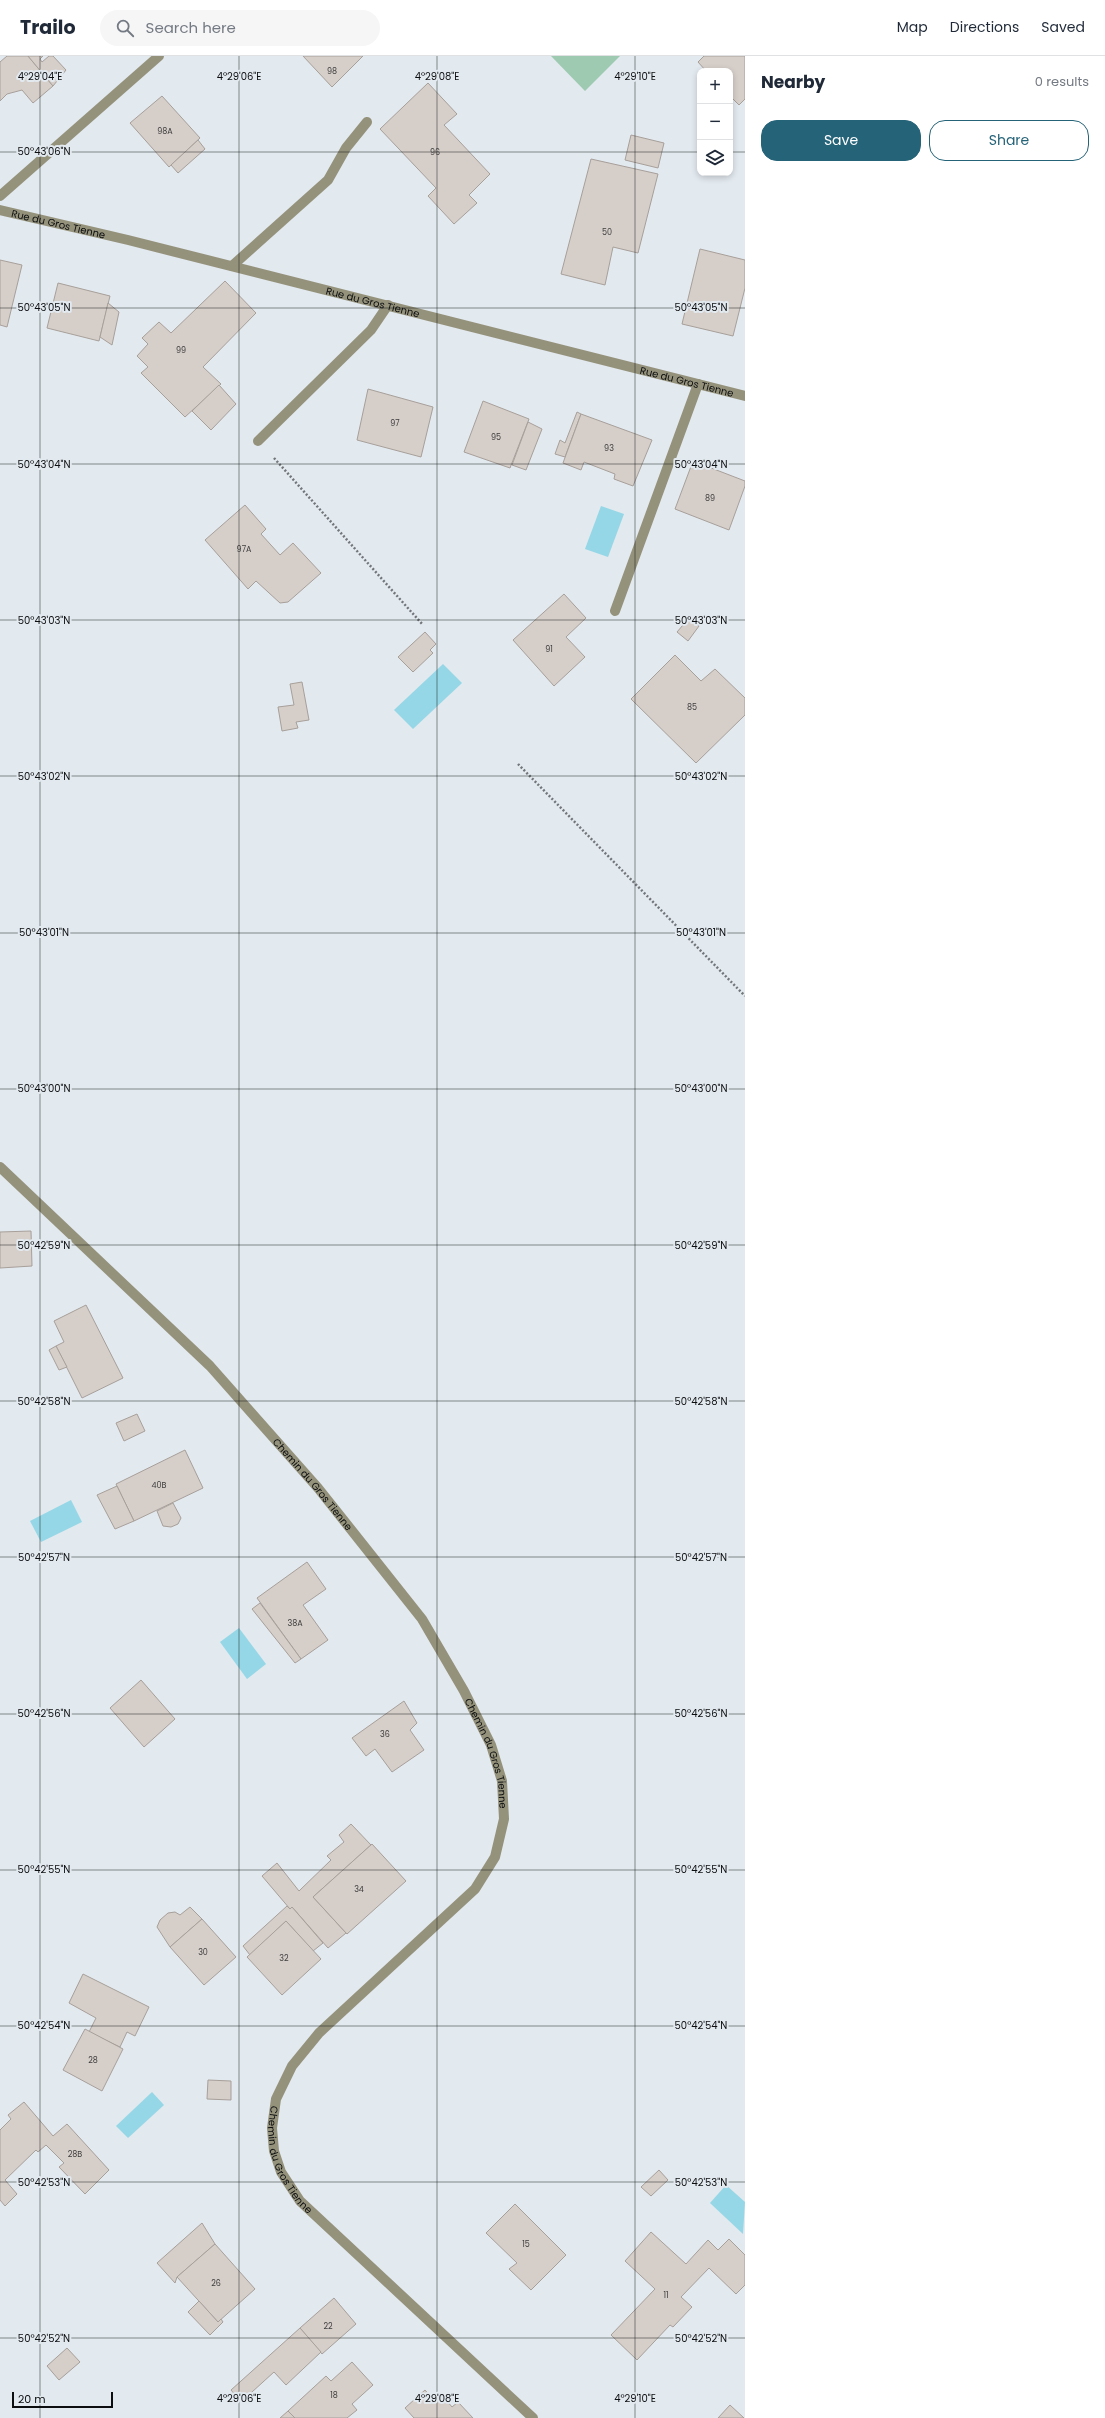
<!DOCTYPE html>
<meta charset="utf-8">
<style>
body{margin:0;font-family:Poppins,sans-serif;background:#f6f6f7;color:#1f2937}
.controls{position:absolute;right:12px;top:12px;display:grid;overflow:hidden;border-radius:8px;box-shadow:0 2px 6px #0003}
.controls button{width:36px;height:36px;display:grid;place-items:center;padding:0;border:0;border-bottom:1px solid #e0e1e3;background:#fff;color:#1f2937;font:20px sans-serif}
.scale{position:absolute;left:12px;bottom:10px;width:101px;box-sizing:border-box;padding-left:4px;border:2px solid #0c0e10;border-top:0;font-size:11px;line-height:14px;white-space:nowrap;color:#0c0e10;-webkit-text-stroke:3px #e2e9ef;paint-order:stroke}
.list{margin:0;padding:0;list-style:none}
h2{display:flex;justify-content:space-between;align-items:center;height:52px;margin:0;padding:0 16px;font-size:17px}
h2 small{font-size:13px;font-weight:400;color:#747a83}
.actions{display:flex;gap:8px;padding:12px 16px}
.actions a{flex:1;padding:9px 0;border:1px solid #256379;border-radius:16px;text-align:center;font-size:14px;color:#256379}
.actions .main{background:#256379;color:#fff}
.icon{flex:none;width:22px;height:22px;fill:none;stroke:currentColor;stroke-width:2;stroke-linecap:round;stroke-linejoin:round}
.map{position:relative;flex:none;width:745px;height:2362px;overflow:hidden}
header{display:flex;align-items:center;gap:24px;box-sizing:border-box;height:56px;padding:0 20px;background:#fff;border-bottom:1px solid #e0e1e3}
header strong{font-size:19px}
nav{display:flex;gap:22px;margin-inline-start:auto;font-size:14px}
.search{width:280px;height:36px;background:#f6f6f7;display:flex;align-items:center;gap:10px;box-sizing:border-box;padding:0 14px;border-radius:22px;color:#747a83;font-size:15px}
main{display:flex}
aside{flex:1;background:#fff}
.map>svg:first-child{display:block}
.green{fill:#9ecab1}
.water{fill:#95d7e6}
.building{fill:#d6cec9;stroke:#a79f9a}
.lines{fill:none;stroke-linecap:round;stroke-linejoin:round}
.path{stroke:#72767a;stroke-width:2.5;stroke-dasharray:2 2;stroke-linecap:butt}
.service{stroke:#95927c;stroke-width:10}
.minor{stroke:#95927c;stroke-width:10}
.ticks{fill:none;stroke:#0c0e10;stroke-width:1;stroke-opacity:0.45}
.labels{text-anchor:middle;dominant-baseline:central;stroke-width:4;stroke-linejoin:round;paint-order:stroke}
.number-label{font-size:8px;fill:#3e3e3e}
.street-label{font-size:10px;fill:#0c0e10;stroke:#e2e9ef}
.ticks-label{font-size:10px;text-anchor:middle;fill:#0c0e10;stroke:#e2e9ef;stroke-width:4;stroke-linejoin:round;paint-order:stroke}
</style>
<header>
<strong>Trailo</strong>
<div class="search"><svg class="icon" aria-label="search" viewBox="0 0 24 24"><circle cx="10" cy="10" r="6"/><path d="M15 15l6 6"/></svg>Search here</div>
<nav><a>Map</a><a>Directions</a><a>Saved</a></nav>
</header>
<main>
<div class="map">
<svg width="745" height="2362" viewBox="0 0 745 2362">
<rect width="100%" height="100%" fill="#e2e9ef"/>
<path class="green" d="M551 0H620L585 35Z"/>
<g class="water">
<path d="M601 450 624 458 608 501 585 493Z"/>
<path d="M443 608 462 627 413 673 394 654Z"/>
<path d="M71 1444 82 1466 41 1486 30 1465Z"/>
<path d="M239 1572 266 1608 247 1623 220 1586Z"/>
<path d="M152 2036 164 2049 128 2082 116 2070Z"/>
<path d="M726 2129 745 2146 743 2178 710 2147Z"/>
</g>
<g class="building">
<path d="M7 0H28L53 30 33 47 22 34 7 38 0 45V6Z"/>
<path d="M28 0H43L40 3 42 6 49 0H53L66 14 53 30Z"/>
<path d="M303 0H363L332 31Z"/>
<path d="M704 0H745V43L739 49 730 40V15H706L698 6Z"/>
<path d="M428 27 457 58 444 69 490 118 469 139 477 147 454 168 428 140 436 132 380 73Z"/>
<path d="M162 40 200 82 169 111 130 67Z"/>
<path d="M631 79 664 87 658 112 625 104Z"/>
<path d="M198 84 205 93 178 117 171 109Z"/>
<path d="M591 103 658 118 638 197 613 191 605 229 561 218Z"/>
<path d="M700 193 745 204V232L733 280 682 268Z"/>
<path d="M0 204 22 209 7 271 0 269Z"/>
<path d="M225 225 256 257 203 311 221 328 185 361 141 317 148 311 137 300 148 288 142 282 159 266 171 277Z"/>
<path d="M58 227 110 240 99 285 47 272Z"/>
<path d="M108 247 119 256 112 289 100 281Z"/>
<path d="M219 329 236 348 211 374 192 355Z"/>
<path d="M368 333 433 351 421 401 357 384Z"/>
<path d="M483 345 529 363 510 412 464 396Z"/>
<path d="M577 356 581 358 565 401 555 398 560 384 565 387Z"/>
<path d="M581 358 652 384 633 430 614 423 615 418 584 406 581 414 563 407Z"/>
<path d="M528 366 542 373 526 414 512 409Z"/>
<path d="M693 405 745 425V430L729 474 675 453Z"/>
<path d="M245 449 266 473 261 478 280 499 293 487 321 517 288 546 280 547 256 525 248 533 205 484Z"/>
<path d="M564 538 586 562 566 581 585 601 554 630 513 584Z"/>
<path d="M689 562 699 570 688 585 677 576Z"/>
<path d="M425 576 436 588 430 594 433 597 413 616 398 601Z"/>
<path d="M675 599 701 625 715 613 745 642V659L696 707 631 643Z"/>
<path d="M302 626 309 664 296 666 298 672 282 675 278 651 294 649 290 628Z"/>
<path d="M31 1175 32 1210 0 1212V1176Z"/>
<path d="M86 1249 123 1322 82 1342 56 1290 64 1286 54 1265Z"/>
<path d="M56 1290 67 1311 59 1314 49 1294Z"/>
<path d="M137 1358 145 1375 124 1385 116 1367Z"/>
<path d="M185 1394 203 1432 134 1465 116 1428Z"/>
<path d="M117 1430 134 1465 115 1473 97 1439Z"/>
<path d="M173 1447 181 1462 178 1468 171 1471 163 1470 157 1455Z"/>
<path d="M307 1506 326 1533 303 1549 328 1584 301 1603 257 1542Z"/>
<path d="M260 1547 301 1603 295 1607 252 1553Z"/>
<path d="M141 1624 175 1663 144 1691 110 1652Z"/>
<path d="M404 1645 417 1667 410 1674 424 1694 392 1716 375 1693 366 1700 352 1682Z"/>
<path d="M351 1768 371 1789 313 1841 346 1877 328 1892 292 1851 290 1853 262 1820 277 1807 299 1835 331 1804 327 1800 344 1786 339 1779Z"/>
<path d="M372 1788 406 1825 347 1878 313 1841Z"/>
<path d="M287 1850 290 1853 292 1851 323 1887 313 1895 286 1865 250 1899 243 1890Z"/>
<path d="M190 1851 202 1863 170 1891 157 1871 160 1864 168 1857 175 1856 180 1859Z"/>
<path d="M202 1863 236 1901 204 1929 170 1891Z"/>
<path d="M286 1865 321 1903 282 1939 247 1901Z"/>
<path d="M83 1918 149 1951 135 1980 127 1976 120 1991 89 1976 96 1962 69 1947Z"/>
<path d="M85 1973 123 1993 102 2035 63 2014Z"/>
<path d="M208 2024 231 2025V2044L207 2043Z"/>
<path d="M24 2046 53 2080 67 2068 109 2114 85 2138 59 2111 64 2107 46 2089 38 2096 36 2094 5 2124 17 2138 5 2150 0 2144V2074L11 2063 8 2059Z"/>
<path d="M659 2114 668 2124 651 2140 641 2131Z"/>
<path d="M515 2148 566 2199 531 2234 509 2213 517 2207 486 2177Z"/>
<path d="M202 2167 215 2188 177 2221 175 2227 157 2207Z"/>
<path d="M651 2176 686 2208 708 2184 718 2194 729 2183 745 2199V2229L736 2238 709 2212 681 2241 692 2251 673 2271 670 2269 637 2304 611 2279 655 2233 625 2205Z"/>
<path d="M215 2188 255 2233 218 2266 177 2221Z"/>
<path d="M334 2242 356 2268 322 2298 300 2272Z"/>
<path d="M199 2245 218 2266 221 2263 223 2266 210 2279 188 2256Z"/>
<path d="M300 2272 321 2296 286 2329 274 2316 241 2346 231 2334Z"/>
<path d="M67 2292 80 2306 59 2324 47 2310Z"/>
<path d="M352 2306 373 2329 352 2348 357 2354 347 2362H295L288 2355 326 2320 331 2325Z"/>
<path d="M425 2334 435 2346 442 2339 452 2351 458 2346 473 2362H414L405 2352Z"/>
<path d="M730 2349 744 2362H718Z"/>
<path d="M288 2355 295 2362H280Z"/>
</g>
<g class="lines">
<g class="path">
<path d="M274 402 423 569"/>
<path d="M518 708 745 940"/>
</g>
<g class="service">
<path d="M232 210 328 124 346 92 367 66"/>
<path d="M258 385 371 274 388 249"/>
<path d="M615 555 698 328"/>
</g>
<g class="minor">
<path d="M0 140 159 0"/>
<path id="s1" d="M0 154 128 184 745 340"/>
<path id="s2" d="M0 1111 210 1310 318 1432 422 1563 464 1635 491 1689 502 1725 504 1763 495 1801 475 1833 319 1977 292 2010 276 2043 272 2072 274 2095 281 2116 300 2145 533 2362"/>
</g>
</g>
<path class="ticks" d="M40 0V2362M239 0V2362M437 0V2362M635 0V2362M0 96H700M730 96H745M0 252H745M0 408H745M0 564H745M0 720H745M0 877H745M0 1033H745M0 1189H745M0 1345H745M0 1501H745M0 1658H745M0 1814H745M0 1970H745M0 2126H745M0 2282H745"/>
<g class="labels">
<g class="number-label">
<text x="332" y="15">98</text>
<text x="165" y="75">98A</text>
<text x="435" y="96">96</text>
<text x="607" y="176">50</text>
<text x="181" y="294">99</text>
<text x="395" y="367">97</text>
<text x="496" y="381">95</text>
<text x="609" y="392">93</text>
<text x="710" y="442">89</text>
<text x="244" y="493">97A</text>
<text x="549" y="593">91</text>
<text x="692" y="651">85</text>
<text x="159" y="1429">40B</text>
<text x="295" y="1567">38A</text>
<text x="385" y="1678">36</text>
<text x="359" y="1833">34</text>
<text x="203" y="1896">30</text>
<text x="284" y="1902">32</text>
<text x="93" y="2004">28</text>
<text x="75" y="2098">28B</text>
<text x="526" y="2188">15</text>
<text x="216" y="2227">26</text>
<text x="666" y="2239">11</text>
<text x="328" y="2270">22</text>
<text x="334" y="2339">18</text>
</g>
<g class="street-label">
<text stroke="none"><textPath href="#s1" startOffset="60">Rue du Gros Tienne</textPath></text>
<text stroke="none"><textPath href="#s1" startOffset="384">Rue du Gros Tienne</textPath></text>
<text stroke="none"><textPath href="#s1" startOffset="708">Rue du Gros Tienne</textPath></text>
<text stroke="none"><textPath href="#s2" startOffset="446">Chemin du Gros Tienne</textPath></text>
<text stroke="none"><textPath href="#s2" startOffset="770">Chemin du Gros Tienne</textPath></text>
<text stroke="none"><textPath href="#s2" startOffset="1273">Chemin du Gros Tienne</textPath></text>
</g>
</g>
<g class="ticks-label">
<text x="40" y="24">4°29'04"E</text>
<text x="239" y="24">4°29'06"E</text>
<text x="437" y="24">4°29'08"E</text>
<text x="635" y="24">4°29'10"E</text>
<text x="44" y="99">50°43'06"N</text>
<text x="44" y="255">50°43'05"N</text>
<text x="701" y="255">50°43'05"N</text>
<text x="44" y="412">50°43'04"N</text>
<text x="701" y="412">50°43'04"N</text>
<text x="44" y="568">50°43'03"N</text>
<text x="701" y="568">50°43'03"N</text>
<text x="44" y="724">50°43'02"N</text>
<text x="701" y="724">50°43'02"N</text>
<text x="44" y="880">50°43'01"N</text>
<text x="701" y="880">50°43'01"N</text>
<text x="44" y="1036">50°43'00"N</text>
<text x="701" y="1036">50°43'00"N</text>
<text x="44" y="1193">50°42'59"N</text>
<text x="701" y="1193">50°42'59"N</text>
<text x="44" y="1349">50°42'58"N</text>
<text x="701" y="1349">50°42'58"N</text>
<text x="44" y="1505">50°42'57"N</text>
<text x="701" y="1505">50°42'57"N</text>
<text x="44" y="1661">50°42'56"N</text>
<text x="701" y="1661">50°42'56"N</text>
<text x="44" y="1817">50°42'55"N</text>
<text x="701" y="1817">50°42'55"N</text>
<text x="44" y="1973">50°42'54"N</text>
<text x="701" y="1973">50°42'54"N</text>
<text x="44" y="2130">50°42'53"N</text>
<text x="701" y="2130">50°42'53"N</text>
<text x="44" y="2286">50°42'52"N</text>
<text x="701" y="2286">50°42'52"N</text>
<text x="239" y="2346">4°29'06"E</text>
<text x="437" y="2346">4°29'08"E</text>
<text x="635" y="2346">4°29'10"E</text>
</g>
</svg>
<div class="controls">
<button>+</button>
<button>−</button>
<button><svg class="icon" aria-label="layers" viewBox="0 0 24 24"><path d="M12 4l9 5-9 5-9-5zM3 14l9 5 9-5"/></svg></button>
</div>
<div class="scale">20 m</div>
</div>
<aside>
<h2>Nearby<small>0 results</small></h2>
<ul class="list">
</ul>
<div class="actions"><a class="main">Save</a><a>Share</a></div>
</aside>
</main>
